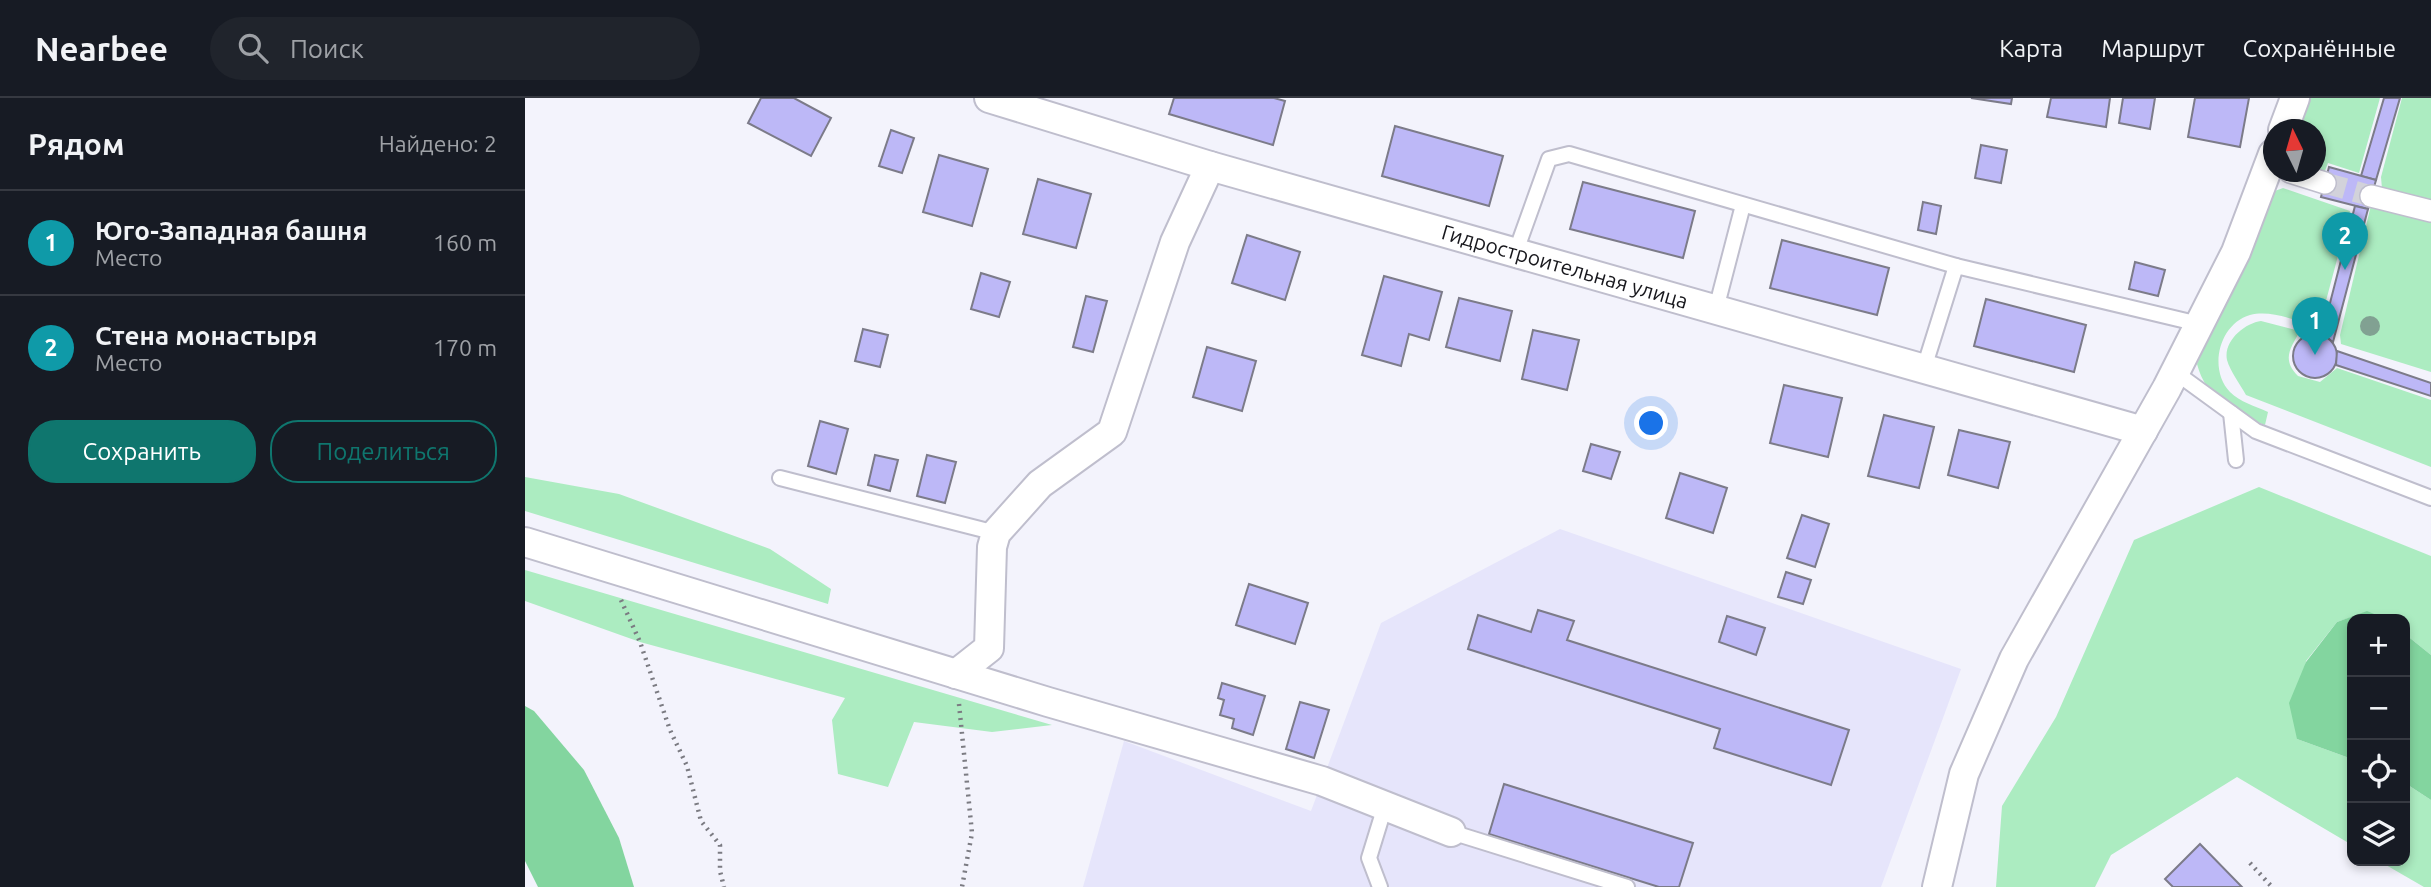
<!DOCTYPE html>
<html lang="ru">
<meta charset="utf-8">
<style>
body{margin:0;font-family:Ubuntu,sans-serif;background:#20242c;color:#f1f3f6}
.controls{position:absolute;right:21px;bottom:21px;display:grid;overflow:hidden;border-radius:14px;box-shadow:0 4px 10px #0003}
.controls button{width:63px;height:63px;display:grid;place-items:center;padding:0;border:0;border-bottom:2px solid #363941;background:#171b24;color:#f1f3f6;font:35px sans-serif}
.compass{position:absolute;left:1738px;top:21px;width:63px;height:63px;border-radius:50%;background:#171b24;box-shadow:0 4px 10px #0003;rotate:355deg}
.you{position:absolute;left:1127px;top:326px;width:24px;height:24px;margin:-18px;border:5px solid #fff;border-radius:50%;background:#1a73e8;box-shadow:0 0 0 10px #1a73e833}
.badge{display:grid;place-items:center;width:46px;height:46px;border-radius:50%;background:#0f766e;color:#fff;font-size:23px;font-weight:700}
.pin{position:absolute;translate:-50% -58px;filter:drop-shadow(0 2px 4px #0008)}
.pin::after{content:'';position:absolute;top:37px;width:24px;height:21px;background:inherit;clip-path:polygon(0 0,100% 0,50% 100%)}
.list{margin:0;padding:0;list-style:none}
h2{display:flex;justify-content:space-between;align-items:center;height:91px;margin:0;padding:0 28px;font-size:30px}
h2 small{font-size:23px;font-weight:400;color:#9ea1a6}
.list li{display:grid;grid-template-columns:46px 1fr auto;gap:21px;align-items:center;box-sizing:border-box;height:105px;padding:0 28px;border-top:2px solid #363941}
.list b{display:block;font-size:26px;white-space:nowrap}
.list p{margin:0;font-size:23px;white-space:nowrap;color:#9ea1a6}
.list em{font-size:23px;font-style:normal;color:#9ea1a6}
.actions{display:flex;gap:14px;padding:21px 28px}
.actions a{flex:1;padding:16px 0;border:2px solid #0f766e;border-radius:28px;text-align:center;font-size:24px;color:#0f766e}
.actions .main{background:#0f766e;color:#fff}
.icon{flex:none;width:38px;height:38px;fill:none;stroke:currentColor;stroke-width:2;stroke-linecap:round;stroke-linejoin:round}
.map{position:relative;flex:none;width:1906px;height:789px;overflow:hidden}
header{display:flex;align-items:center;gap:42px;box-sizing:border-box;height:98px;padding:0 35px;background:#171b24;border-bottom:2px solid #363941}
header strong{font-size:33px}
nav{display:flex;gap:38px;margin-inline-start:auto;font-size:24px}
.search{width:490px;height:63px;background:#20242c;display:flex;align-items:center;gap:18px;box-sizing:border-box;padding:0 24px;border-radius:38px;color:#9ea1a6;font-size:26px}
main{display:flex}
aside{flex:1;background:#171b24}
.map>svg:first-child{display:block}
.built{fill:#e6e5fb}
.green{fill:#acecc1}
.water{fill:#83d59f}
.building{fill:#bdb8f7;stroke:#7c7b89;stroke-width:2}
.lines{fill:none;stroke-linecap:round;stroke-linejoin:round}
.pedestrian-tunnel{stroke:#d2d2da;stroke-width:21;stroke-dasharray:21 10;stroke-linecap:butt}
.service-casing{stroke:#bfbecd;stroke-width:18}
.pedestrian-casing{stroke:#bfbecd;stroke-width:24}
.minor-casing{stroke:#bfbecd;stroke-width:32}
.path{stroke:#7b7b82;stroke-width:4.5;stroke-dasharray:2 5;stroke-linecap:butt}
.service{stroke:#fff;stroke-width:14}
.pedestrian{stroke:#fff;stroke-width:21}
.minor{stroke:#fff;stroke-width:28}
.tree{fill:#81a192}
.labels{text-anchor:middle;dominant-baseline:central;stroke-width:6;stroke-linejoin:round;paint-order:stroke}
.street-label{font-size:21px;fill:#17171c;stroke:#fff}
</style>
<header>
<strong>Nearbee</strong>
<div class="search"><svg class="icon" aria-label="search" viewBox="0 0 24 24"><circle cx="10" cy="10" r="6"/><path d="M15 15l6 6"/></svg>Поиск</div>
<nav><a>Карта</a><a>Маршрут</a><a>Сохранённые</a></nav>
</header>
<main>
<aside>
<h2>Рядом<small>Найдено: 2</small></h2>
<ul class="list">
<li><span class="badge" style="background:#0f9aa8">1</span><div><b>Юго-Западная башня</b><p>Место</p></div><em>160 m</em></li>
<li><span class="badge" style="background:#0f9aa8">2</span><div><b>Стена монастыря</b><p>Место</p></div><em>170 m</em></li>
</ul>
<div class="actions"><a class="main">Сохранить</a><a>Поделиться</a></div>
</aside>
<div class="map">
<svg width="1906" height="789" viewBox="0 0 1906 789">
<rect width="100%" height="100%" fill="#f3f3fc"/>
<path class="built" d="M1035 431 1436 571 1356 789H558L599 643 786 713 856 525Z"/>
<g class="green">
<path d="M1783 0H1855L1834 75 1803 65 1798 78 1790 74V32H1767Z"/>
<path d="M1877 0H1906V103L1857 91 1856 79Z"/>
<path d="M1758 90 1825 113 1794 229C1773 224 1747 211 1725 217 1694 226 1683 271 1705 294 1715 304 1730 308 1743 314L1740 327C1709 315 1681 301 1672 266L1747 94Z"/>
<path d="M1846 107 1906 123V274L1816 246 1815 237Z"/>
<path d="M1736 223 1775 233C1766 250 1756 261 1773 278L1795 284 1812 270 1906 302V369L1721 297C1715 286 1705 273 1702 262 1698 243 1720 225 1736 223Z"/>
<path d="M0 379 94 396 245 451 306 491 303 506 0 413Z"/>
<path d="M1734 389 1906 458V557L1880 536V521H1861L1841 514 1812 524 1781 563 1772 641 1827 661V747L1712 679 1586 757 1570 789H1471L1477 708 1531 619 1609 442Z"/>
<path d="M0 472 527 627 467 634 389 624 363 689 313 676 307 622 320 600 115 544 0 503Z"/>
<path d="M1880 685 1906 702V789H1899L1854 763H1880Z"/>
</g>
<g class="water">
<path d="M1842 513 1861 521H1827V661L1772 641 1764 605 1781 564 1812 524Z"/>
<path d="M1880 536 1906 557V702L1880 685Z"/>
<path d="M0 608 9 613 59 672 94 740 109 789H13L0 763Z"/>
</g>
<g class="building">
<path d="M236 0H269L306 20 286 58 223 25Z"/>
<path d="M649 0H749L760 3 748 47 644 16Z"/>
<path d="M1446 0H1487L1486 6Z"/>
<path d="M1526 0H1585L1581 29 1522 19Z"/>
<path d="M1598 0H1630L1625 31 1594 25Z"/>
<path d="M1670 0H1724L1715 49 1663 39Z"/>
<path d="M1859 0H1875L1851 82 1836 78Z"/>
<path d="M870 28 978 58 964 108 857 78Z"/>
<path d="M366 32 389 40 377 75 354 68Z"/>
<path d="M1456 47 1482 52 1476 85 1450 80Z"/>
<path d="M414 57 463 71 447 128 398 114Z"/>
<path d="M1804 69 1851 82 1843 111 1796 99Z"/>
<path d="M513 81 566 96 551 150 498 136Z"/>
<path d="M1058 84 1170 113 1158 160 1045 131Z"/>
<path d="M1398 104 1416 108 1411 136 1393 132Z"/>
<path d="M1830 108 1843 111 1808 244 1797 236Z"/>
<path d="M722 137 775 154 760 202 707 185Z"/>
<path d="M1257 142 1364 170 1352 217 1245 190Z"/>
<path d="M1610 164 1640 172 1633 198 1604 191Z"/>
<path d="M456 175 485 184 474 219 446 211Z"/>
<path d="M859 178 917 194 904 242 884 236 876 268 837 257Z"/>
<path d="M561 198 582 203 568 254 548 249Z"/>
<path d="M934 200 987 213 975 263 921 249Z"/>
<path d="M1461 201 1561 227 1549 274 1449 248Z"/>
<path d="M338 231 363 237 355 269 330 263Z"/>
<path d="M1008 232 1054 242 1042 292 997 281Z"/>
<circle cx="1790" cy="258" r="22"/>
<path d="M682 249 731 263 717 313 668 299Z"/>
<path d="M1812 253 1906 285V298L1811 267Z"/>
<path d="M1259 287 1317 300 1303 359 1245 345Z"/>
<path d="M1359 317 1409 329 1394 390 1343 378Z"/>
<path d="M295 323 323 331 311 376 283 368Z"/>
<path d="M1434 332 1485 344 1473 390 1423 377Z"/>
<path d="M1066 346 1095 354 1086 381 1058 373Z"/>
<path d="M350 357 373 362 365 393 343 387Z"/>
<path d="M402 357 431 364 420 405 392 398Z"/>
<path d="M1155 375 1202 390 1188 435 1141 420Z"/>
<path d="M1277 417 1304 426 1290 469 1262 460Z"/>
<path d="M1261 474 1286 482 1278 506 1253 499Z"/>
<path d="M724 486 783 505 770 546 711 527Z"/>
<path d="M1013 512 1049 523 1042 542 1324 632 1306 687 1189 650 1195 631 943 551 953 517 1006 534Z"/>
<path d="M1202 518 1240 530 1231 557 1194 544Z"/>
<path d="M697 585 740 598 728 637 707 630 709 621 695 617 699 602 693 600Z"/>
<path d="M775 604 804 612 789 660 761 651Z"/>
<path d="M979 686 1168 745 1154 789H1134L964 736Z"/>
<path d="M1675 746 1717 789H1648L1640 781Z"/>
</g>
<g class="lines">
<path class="pedestrian-tunnel" d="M1800 85 1846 98"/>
<g class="service-casing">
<g id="service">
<path d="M991 153 1024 61 1044 56 1431 168"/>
<path d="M1191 211 1218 107"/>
<path d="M1399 270 1431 168 1674 226"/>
<path d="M1650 274 1731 333 1906 400"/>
<path d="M1706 315 1711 362"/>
<path d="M255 380 471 435"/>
<path d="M926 734 1102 789"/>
<path d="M855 789 844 760 860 708"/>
</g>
</g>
<g class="pedestrian-casing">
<g id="pedestrian">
<path d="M1765 74 1800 85"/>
<path d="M1846 98 1906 113"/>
</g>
</g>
<g class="minor-casing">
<g id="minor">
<path d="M464 0 685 68 1618 333"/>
<path d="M1758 32 1770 0"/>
<path d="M0 444 523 604 797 683 926 734"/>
<path d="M431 576 464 550 467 449 471 435 515 386 587 334 650 144 685 68"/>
<path d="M1412 789 1439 676 1489 561 1642 290 1711 154 1748 56"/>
</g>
</g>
<g class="path">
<path d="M96 502 115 544 145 632 162 668 176 723 195 747V773L199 789"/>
<path d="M434 606 447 735 437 789"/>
<path d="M1725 765 1747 789"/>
</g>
<use href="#service" class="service"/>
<use href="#pedestrian" class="pedestrian"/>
<use href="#minor" class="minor"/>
</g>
<circle class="tree" cx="1845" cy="228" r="10"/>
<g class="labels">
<g class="street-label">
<text transform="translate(1040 168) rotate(16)">Гидростроительная улица</text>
</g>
</g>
</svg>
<div class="controls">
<button>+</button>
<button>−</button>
<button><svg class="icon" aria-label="locate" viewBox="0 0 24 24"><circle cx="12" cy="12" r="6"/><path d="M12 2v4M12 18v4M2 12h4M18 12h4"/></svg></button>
<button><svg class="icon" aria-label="layers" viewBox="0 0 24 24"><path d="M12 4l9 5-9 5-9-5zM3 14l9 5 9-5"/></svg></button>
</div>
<svg class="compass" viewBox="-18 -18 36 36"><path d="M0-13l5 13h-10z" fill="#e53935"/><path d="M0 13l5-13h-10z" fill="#9ea1a6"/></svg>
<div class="you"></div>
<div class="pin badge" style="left:1790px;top:257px;background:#0f9aa8">1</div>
<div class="pin badge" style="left:1820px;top:172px;background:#0f9aa8">2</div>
</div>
</main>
